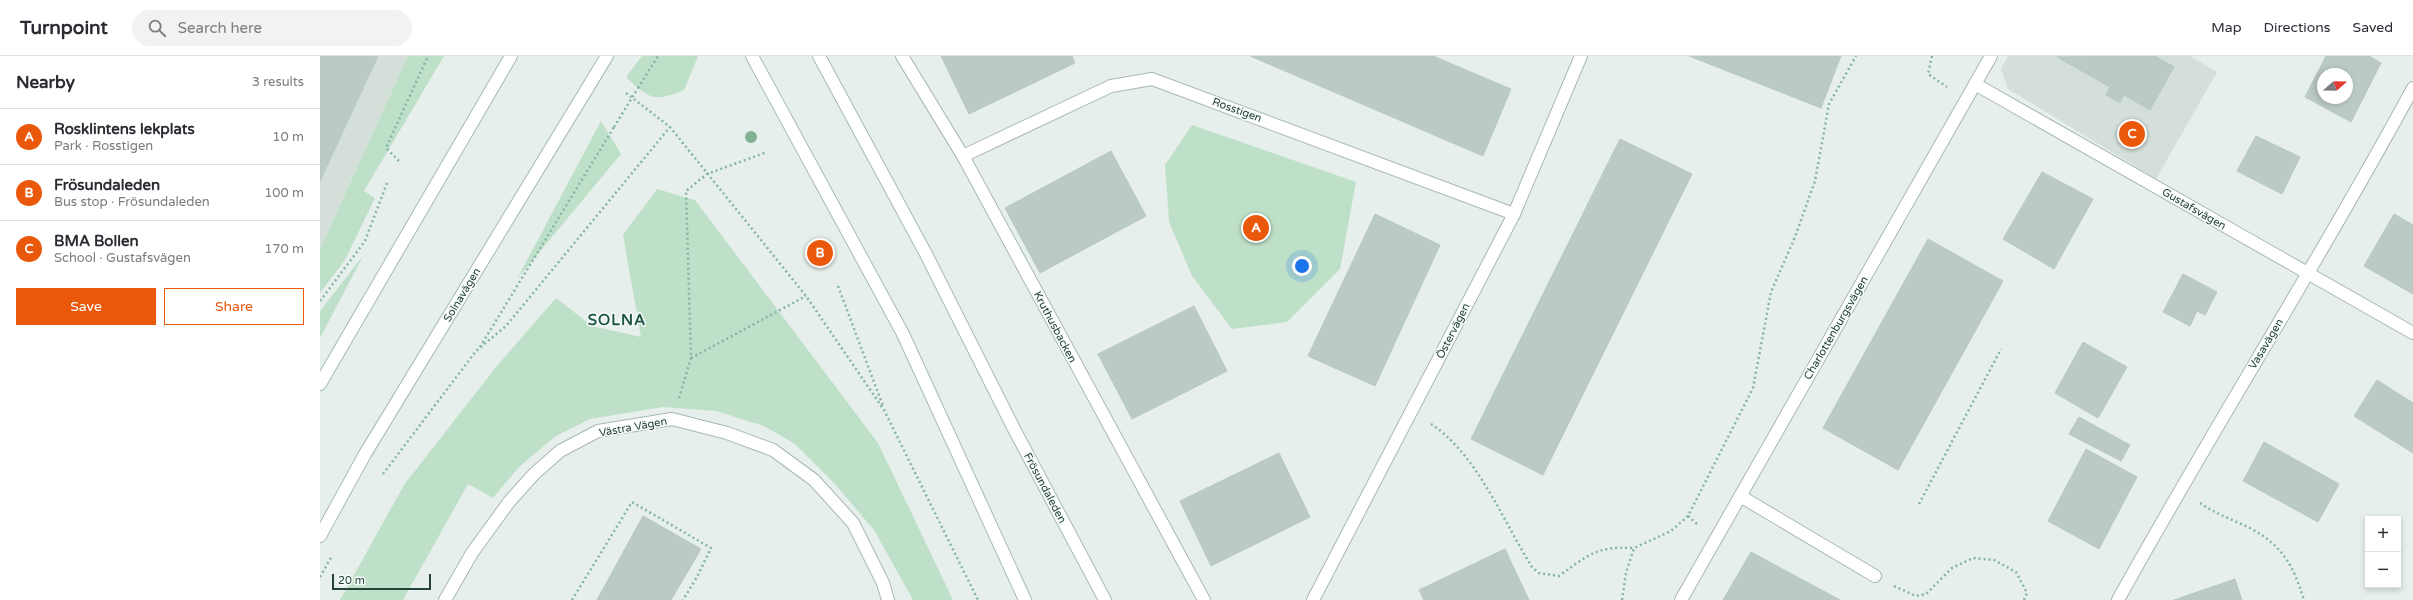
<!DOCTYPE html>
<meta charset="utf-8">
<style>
body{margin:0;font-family:"Varela Round",sans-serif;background:#f2f2f3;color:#2b2b33}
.controls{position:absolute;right:12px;bottom:12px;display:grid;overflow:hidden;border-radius:0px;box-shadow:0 2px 6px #0003}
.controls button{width:36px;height:36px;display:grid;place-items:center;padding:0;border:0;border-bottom:1px solid #e1e1e2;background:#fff;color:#2b2b33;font:20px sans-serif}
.compass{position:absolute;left:1997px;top:12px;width:36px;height:36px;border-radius:50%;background:#fff;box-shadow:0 2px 6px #0003;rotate:70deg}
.scale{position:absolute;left:12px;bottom:10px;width:99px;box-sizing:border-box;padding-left:4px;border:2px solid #24423a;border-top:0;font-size:11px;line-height:14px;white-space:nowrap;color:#24423a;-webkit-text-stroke:3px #f7fbf9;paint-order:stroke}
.you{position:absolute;left:982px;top:210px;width:14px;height:14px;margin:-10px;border:3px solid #fff;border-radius:50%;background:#1a73e8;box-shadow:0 0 0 6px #1a73e833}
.badge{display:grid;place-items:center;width:26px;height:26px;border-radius:50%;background:#ea580c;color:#fff;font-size:13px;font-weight:700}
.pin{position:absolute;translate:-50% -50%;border:2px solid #fff;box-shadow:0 1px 4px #0006}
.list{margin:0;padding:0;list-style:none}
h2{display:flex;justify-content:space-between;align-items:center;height:52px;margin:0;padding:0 16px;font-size:17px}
h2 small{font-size:13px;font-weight:400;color:#7c7c81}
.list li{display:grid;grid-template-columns:26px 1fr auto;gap:12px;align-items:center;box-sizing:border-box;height:56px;padding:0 16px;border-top:1px solid #e1e1e2}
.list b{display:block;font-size:15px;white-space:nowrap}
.list p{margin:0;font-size:13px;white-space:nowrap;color:#7c7c81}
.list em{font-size:13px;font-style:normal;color:#7c7c81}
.actions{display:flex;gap:8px;padding:12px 16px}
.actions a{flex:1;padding:9px 0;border:1px solid #ea580c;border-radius:0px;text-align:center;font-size:14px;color:#ea580c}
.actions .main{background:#ea580c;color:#fff}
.icon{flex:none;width:22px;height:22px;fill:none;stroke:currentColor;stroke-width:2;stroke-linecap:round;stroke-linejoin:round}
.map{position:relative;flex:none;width:2093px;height:544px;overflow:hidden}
header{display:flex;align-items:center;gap:24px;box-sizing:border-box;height:56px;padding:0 20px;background:#fff;border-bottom:1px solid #e1e1e2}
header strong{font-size:19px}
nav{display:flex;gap:22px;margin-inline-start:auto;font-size:14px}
.search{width:280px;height:36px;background:#f2f2f3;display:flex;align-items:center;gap:10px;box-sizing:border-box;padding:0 14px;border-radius:22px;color:#7c7c81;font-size:15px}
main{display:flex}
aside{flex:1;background:#fff}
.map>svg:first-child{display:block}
.built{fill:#d4dfda}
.green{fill:#bfe0c8}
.building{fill:#bbcac4;stroke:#b8c9c2;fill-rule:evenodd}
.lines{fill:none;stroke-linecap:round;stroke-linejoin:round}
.service-casing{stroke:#a8b8b2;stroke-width:14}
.minor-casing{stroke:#a8b8b2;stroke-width:14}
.secondary-casing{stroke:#a4bbb3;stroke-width:14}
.path{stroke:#86b3a5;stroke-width:2.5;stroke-dasharray:2 3;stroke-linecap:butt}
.service{stroke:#fff;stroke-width:12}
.minor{stroke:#fff;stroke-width:12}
.secondary{stroke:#fff;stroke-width:12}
.path-bridge{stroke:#86b3a5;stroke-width:2.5;stroke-dasharray:2 3;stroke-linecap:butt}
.tree{fill:#80af93}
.labels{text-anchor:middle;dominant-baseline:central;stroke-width:3;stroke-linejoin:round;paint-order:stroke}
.street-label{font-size:11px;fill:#24423a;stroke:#f7fbf9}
.district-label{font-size:15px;font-weight:bold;letter-spacing:1px;fill:#1f5548;stroke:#f7fbf9}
</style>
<header>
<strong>Turnpoint</strong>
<div class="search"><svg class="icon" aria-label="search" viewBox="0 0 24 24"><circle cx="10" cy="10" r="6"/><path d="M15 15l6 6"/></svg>Search here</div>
<nav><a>Map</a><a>Directions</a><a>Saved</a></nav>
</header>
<main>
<aside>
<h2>Nearby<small>3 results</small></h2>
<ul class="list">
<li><span class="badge">A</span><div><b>Rosklintens lekplats</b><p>Park · Rosstigen</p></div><em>10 m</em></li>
<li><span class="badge">B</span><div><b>Frösundaleden</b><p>Bus stop · Frösundaleden</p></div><em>100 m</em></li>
<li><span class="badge">C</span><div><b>BMA Bollen</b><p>School · Gustafsvägen</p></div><em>170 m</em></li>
</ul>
<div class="actions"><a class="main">Save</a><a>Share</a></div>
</aside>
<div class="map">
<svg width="2093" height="544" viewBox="0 0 2093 544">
<rect width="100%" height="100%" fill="#e6efeb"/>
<g class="built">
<path d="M0 0H88L0 193Z"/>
<path d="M1688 0H1870L1897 16 1836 123 1688 33 1681 13Z"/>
</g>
<g class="green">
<path d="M88 0H124L44 135 55 142 25 204 0 237V193Z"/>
<path d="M322 0H378L364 34C334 46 330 44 306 21Z"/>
<path d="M281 65 301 98 197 223Z"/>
<path d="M872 69 1036 126 1020 213 967 266 912 273 872 220 849 166 845 109Z"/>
<path d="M337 133 375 144 558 387 633 544H593L554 474 515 428 475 388 444 370 396 355 343 351 270 363 236 380 200 410 173 442 148 428 83 544H20L84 429 176 311 236 242 272 270 321 281 303 179Z"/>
<path d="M43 200 0 282V255Z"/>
</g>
<g class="building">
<path d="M0 0H58L0 125Z"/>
<path d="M621 0H752L755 7 649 58Z"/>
<path d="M930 0H1113L1191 33 1163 100Z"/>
<path d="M1369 0H1521L1501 52Z"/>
<path d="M1835 0 1854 11 1830 54 1804 39 1800 47 1786 39 1790 31 1737 1Z"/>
<path d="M2006 0H2049L2061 7 2031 66 1985 41ZM2003 18H2027V42H2003Z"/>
<path d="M1936 80 1980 101 1962 138 1917 115Z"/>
<path d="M1300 83 1372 118 1223 419 1151 383Z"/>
<path d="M791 95 826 160 720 217 685 152Z"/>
<path d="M1722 116 1773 143 1734 213 1683 183Z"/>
<path d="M1055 158 1120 189 1055 330 988 300Z"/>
<path d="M2074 158 2093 169V238L2044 210Z"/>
<path d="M1608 183 1683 225 1578 414 1503 372Z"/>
<path d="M1863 218 1897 236 1885 259 1877 255 1870 270 1843 256Z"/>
<path d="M874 250 907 315 812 363 778 298Z"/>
<path d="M1763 286 1807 311 1778 362 1735 337Z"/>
<path d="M2057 324 2093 347V397L2034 360Z"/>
<path d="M1759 361 1810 389 1801 405 1749 378Z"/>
<path d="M1944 386 2019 428 1998 466 1923 425Z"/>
<path d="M1766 393 1817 421 1779 493 1728 465Z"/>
<path d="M959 397 990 461 891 510 860 445Z"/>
<path d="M323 460 381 493 351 544H277Z"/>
<path d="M1185 493 1209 544H1104L1099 534Z"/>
<path d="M1431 496 1520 544H1403Z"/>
<path d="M1915 523 1922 544H1854Z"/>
</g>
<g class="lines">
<g class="service-casing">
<path id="service" d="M1420 440 1555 520"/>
</g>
<g class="minor-casing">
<g id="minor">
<path d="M582 0 643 100 884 544"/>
<path d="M1655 28 2093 277"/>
<path d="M643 100 791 30 832 23 1194 158"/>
<path d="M125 544 152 497 189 446 214 418 240 395 278 375 352 363 407 377 453 394 494 424 533 467 563 527 568 544"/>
<path d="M993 544 1194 158 1261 0"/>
<path d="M1361 544 1671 0"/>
<path d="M1798 544C1893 372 1999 206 2093 32"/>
</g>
</g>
<g class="secondary-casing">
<g id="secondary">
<path d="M432 0 583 278 705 544"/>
<path d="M499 0 606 198 694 373 785 544"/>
<path d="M0 328 191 0"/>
<path d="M0 480 45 398 287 0"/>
</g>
</g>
<g class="path">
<path d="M1612 0 1608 18 1627 31"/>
<path d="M318 32 338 0"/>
<path d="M306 37 350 71 486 240 564 354 658 544"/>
<path d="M79 105 66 92 108 0"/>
<path d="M518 230 563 350"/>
<path d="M0 245 45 185 67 127"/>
<path d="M160 291 294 71"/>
<path d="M371 302 486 240"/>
<path d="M359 342 371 302 366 135 387 118 447 96"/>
<path d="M1111 368C1157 398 1183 465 1212 511L1219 517 1239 520C1268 499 1276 490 1314 492"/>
<path d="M63 418 156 295 186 270 350 71"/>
<path d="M1880 447C1896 458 1913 464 1930 472 1963 490 1973 509 1984 544"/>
<path d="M1599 448 1681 293"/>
<path d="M1368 460 1377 468"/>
<path d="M0 521 12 500"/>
<path d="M1574 530 1596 540 1606 538 1632 512 1653 502 1674 504 1696 516 1707 537 1704 544"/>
<path d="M252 544 312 446 391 492 377 521 363 544"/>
<path d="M1302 544 1306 517 1314 492 1351 475 1368 460 1433 332 1451 236 1475 181 1495 125 1509 48 1536 0"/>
</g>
<use href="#service" class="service"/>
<use href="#minor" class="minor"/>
<use href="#secondary" class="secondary"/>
<path class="path-bridge" d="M294 71 318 32"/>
</g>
<circle class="tree" cx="431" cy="81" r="6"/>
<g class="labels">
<g class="street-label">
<text transform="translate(917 54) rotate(20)">Rosstigen</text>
<text transform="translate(1874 153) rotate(30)">Gustafsvägen</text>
<text transform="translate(142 239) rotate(-59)">Solnavägen</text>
<text transform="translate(735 271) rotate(62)">Kruthusbacken</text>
<text transform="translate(1516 272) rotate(-60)">Charlottenburgsvägen</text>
<text transform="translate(1133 275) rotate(-63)">Östervägen</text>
<text transform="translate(1946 288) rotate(-59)">Vasavägen</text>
<text transform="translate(313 371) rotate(-10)">Västra Vägen</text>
<text transform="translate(725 432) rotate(62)">Frösundaleden</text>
</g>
<g class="district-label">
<text x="297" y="264">SOLNA</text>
</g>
</g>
</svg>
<div class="controls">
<button>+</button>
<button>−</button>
</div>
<svg class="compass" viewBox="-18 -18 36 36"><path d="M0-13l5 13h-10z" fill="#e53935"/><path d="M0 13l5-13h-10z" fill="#7c7c81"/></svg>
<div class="scale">20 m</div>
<div class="you"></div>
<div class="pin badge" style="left:936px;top:172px">A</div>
<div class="pin badge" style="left:500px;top:197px">B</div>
<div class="pin badge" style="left:1812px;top:78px">C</div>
</div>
</main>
